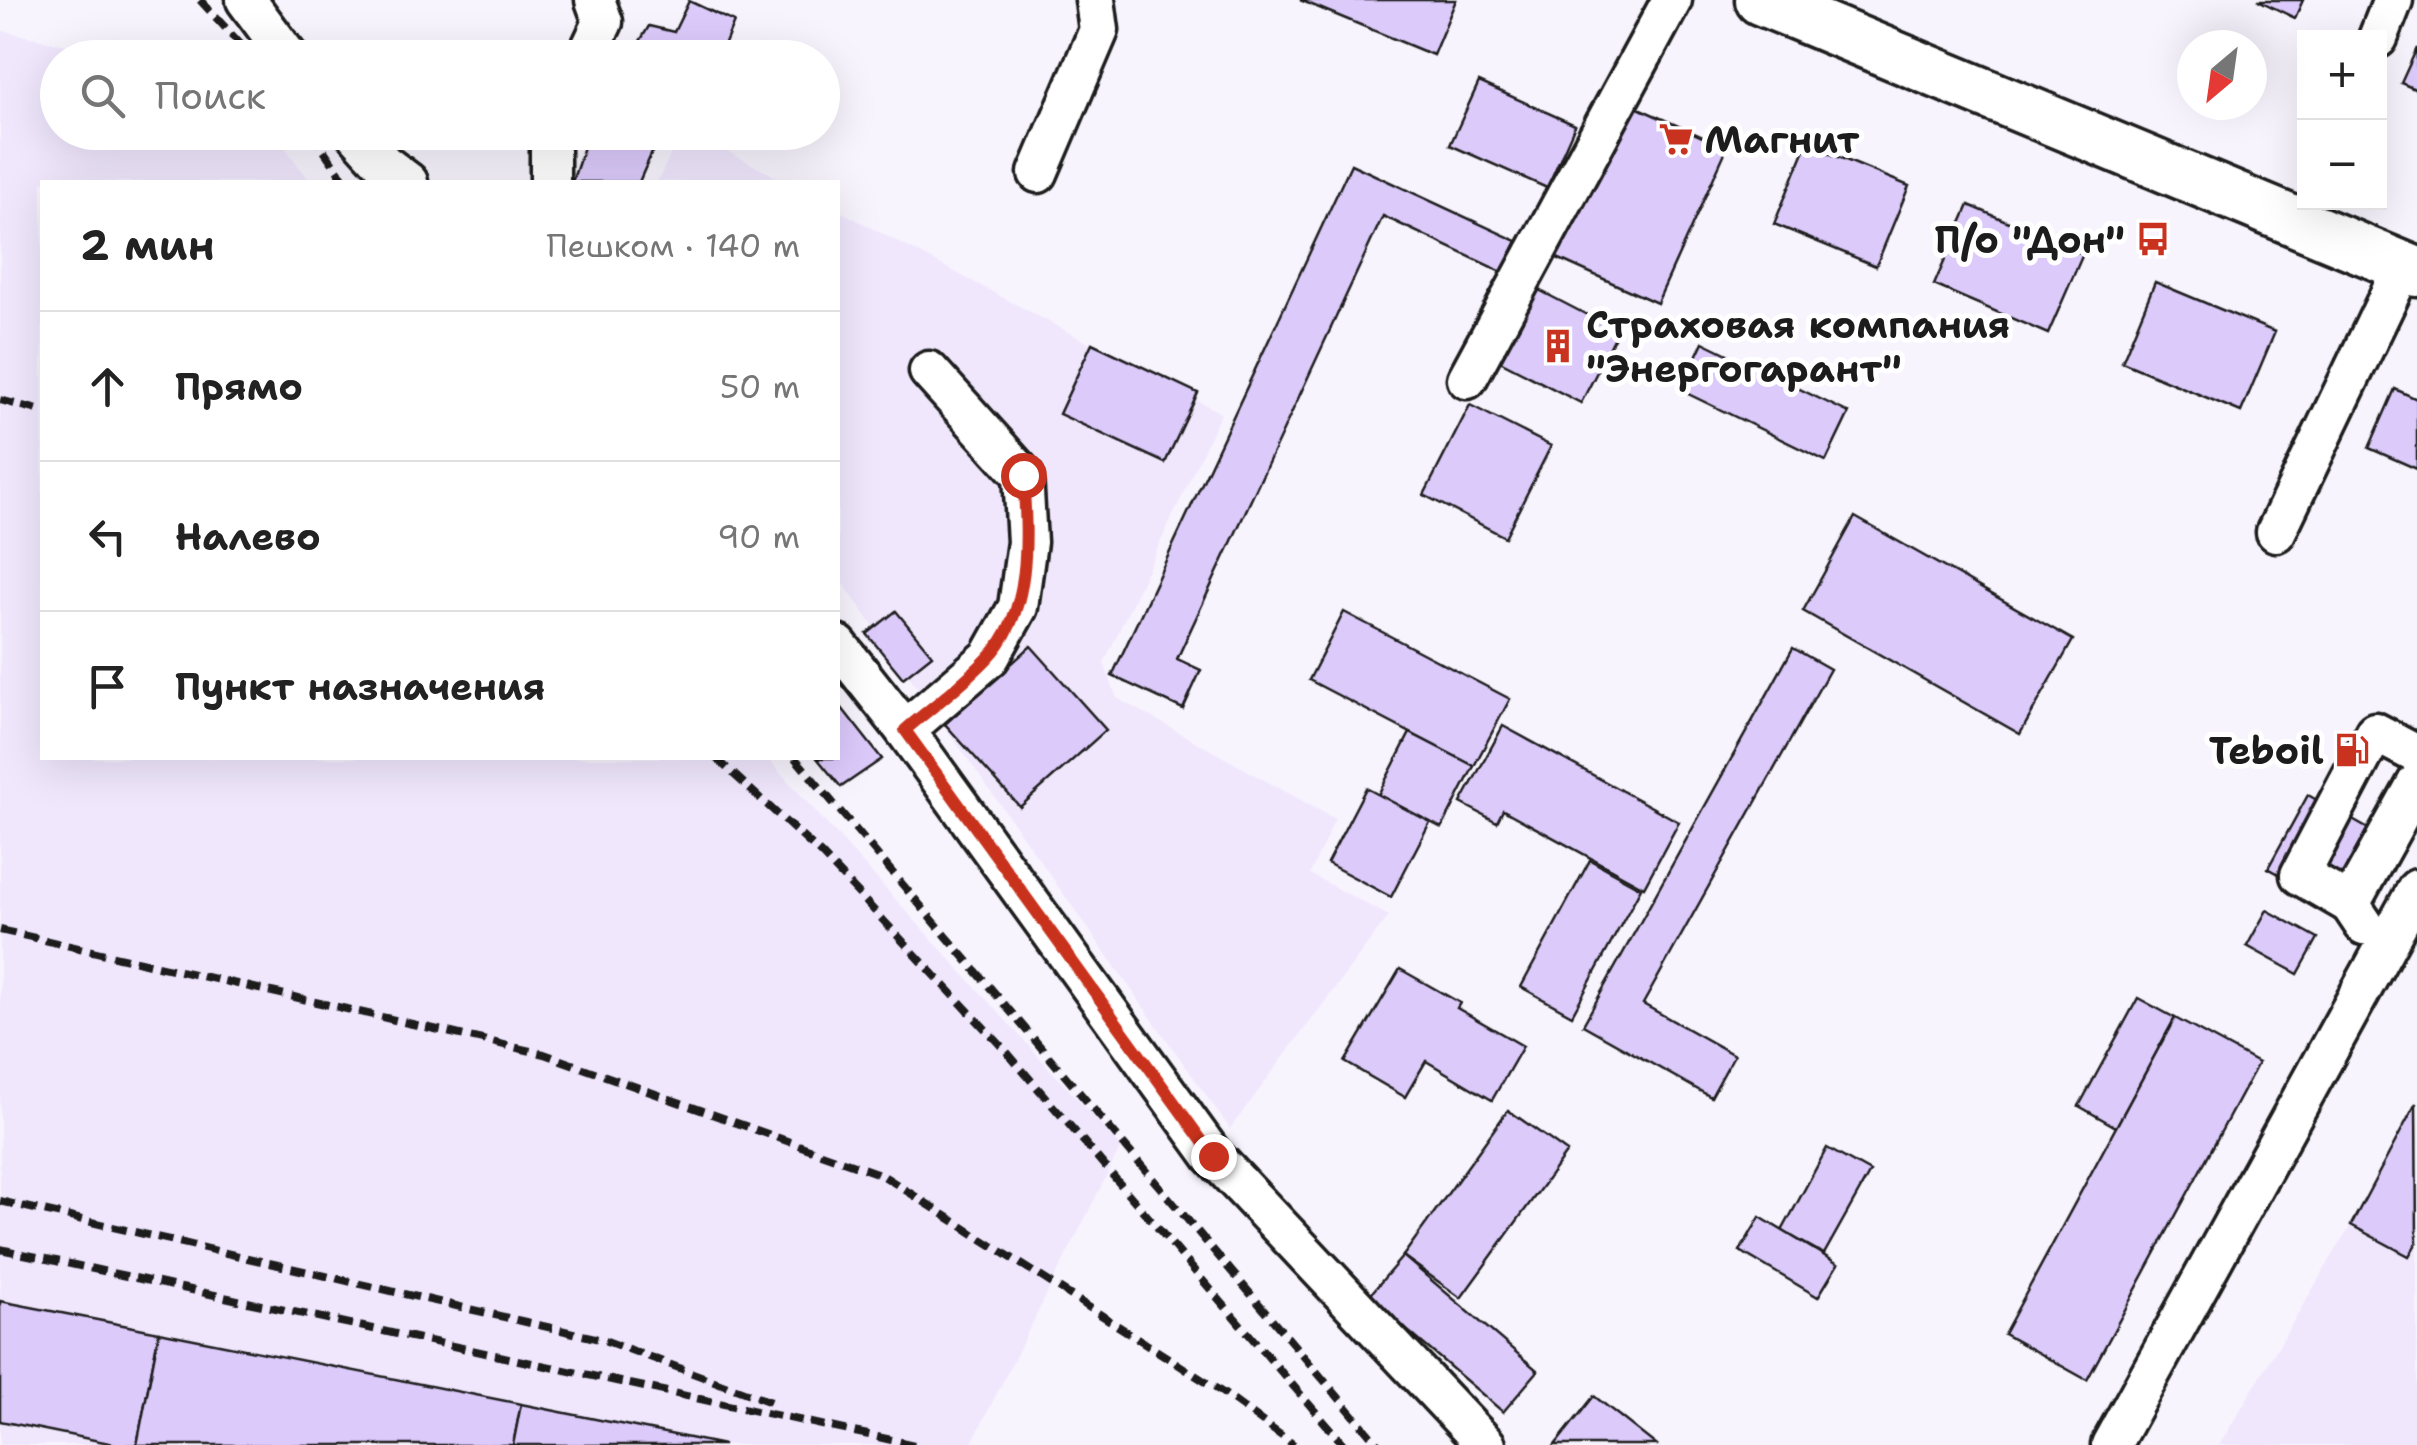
<!DOCTYPE html>
<html lang="ru">
<meta charset="utf-8">
<style>
body{margin:0;font-family:"Shantell Sans",sans-serif;background:#f2f2f2;color:#222}
.controls{position:absolute;right:30px;top:30px;display:grid;overflow:hidden;border-radius:0px;box-shadow:0 10px 40px #0002}
.controls button{width:90px;height:90px;display:grid;place-items:center;padding:0;border:0;border-bottom:2px solid #e0e0e0;background:#fff;color:#222;font:50px sans-serif}
.compass{position:absolute;left:2177px;top:30px;width:90px;height:90px;border-radius:50%;background:#fff;box-shadow:0 10px 40px #0002;rotate:209deg}
.stop{position:absolute;width:30px;height:30px;margin:-22px;border:8px solid #c8321e;border-radius:50%;background:#fff}
.stop.end{background:#c8321e;border-color:#fff;box-shadow:0 2px 10px #0008}
.list{margin:0;padding:0;list-style:none}
h2{display:flex;justify-content:space-between;align-items:center;height:130px;margin:0;padding:0 40px;font-size:42px}
h2 small{font-size:32px;font-weight:400;color:#767676}
.list li{display:grid;grid-template-columns:65px 1fr auto;gap:30px;align-items:center;box-sizing:border-box;height:150px;padding:0 40px;border-top:2px solid #e0e0e0}
.list b{display:block;font-size:38px;white-space:nowrap}
.list em{font-size:32px;font-style:normal;color:#767676}
.icon{flex:none;width:55px;height:55px;fill:none;stroke:currentColor;stroke-width:2;stroke-linecap:round;stroke-linejoin:round}
.map{position:relative;flex:none;width:2417px;height:1445px;overflow:hidden}
.search{position:absolute;background:#fff;box-shadow:0 10px 40px #0002;left:40px;top:40px;width:800px;height:110px;display:flex;align-items:center;gap:25px;box-sizing:border-box;padding:0 35px;border-radius:55px;color:#767676;font-size:38px}
.panel{position:absolute;background:#fff;box-shadow:0 10px 40px #0002;left:40px;top:180px;width:800px;height:580px;border-radius:0px}
.map>svg:first-child{display:block}
.built{fill:#f0e7fd}
.building{fill:#dccafb;stroke:#1c1c1c;stroke-width:2.5}
.lines{fill:none;stroke-linecap:round;stroke-linejoin:round}
.minor-casing{stroke:#1c1c1c;stroke-width:45}
.major-casing{stroke:#1c1c1c;stroke-width:55}
.minor{stroke:#fff;stroke-width:38}
.major{stroke:#fff;stroke-width:48}
.rail{stroke:#1c1c1c;stroke-width:8;stroke-dasharray:15 8;stroke-linecap:butt}
.route{stroke:#c8321e;stroke-width:12}
.labels{text-anchor:middle;dominant-baseline:central;stroke-width:10;stroke-linejoin:round;paint-order:stroke}
.poi-label{font-size:38px;font-weight:bold;fill:#1c1c1c;stroke:#fff;text-anchor:start}
</style>
<div class="map">
<svg width="2417" height="1445" viewBox="0 0 2417 1445">
<rect width="100%" height="100%" fill="#f8f4fe"/>
<filter id="ink" filterUnits="userSpaceOnUse"><feTurbulence type="fractalNoise" baseFrequency=".01" numOctaves="2"/><feDisplacementMap in="SourceGraphic" scale="20" xChannelSelector="R" yChannelSelector="G"/><feConvolveMatrix kernelMatrix="1 2 1 2 8 2 1 2 1" color-interpolation-filters="sRGB"/></filter>
<g filter="url(#ink)">
<g class="built">
<path d="M0 30 118 57 58 58V132L274 133 311 182H42V758H767L1121 1147 971 1445H0Z"/>
<path d="M681 133H692L786 182H657Z"/>
<path d="M838 210 1221 413 1104 663 1117 698 1335 819 1310 874 1389 916 1230 1129 838 576Z"/>
<path d="M2417 1101V1445H2219L2351 1225Z"/>
</g>
<g class="building">
<path d="M1300 0H1456L1433 55Z"/>
<path d="M2258 0H2303L2295 18Z"/>
<path d="M689 1 734 22 719 58H630L649 26 674 32Z"/>
<path d="M2417 48V90L2401 83Z"/>
<path d="M1479 82 1575 125 1547 188 1450 145Z"/>
<path d="M1625 102 1727 148 1657 303 1555 257Z"/>
<path d="M589 132H661L639 182H572Z"/>
<path d="M1807 144 1909 186 1876 266 1774 224Z"/>
<path d="M1351 164 1517 241 1502 272 1383 216 1177 659 1201 670 1183 709 1112 676Z"/>
<path d="M1969 205 2083 254 2048 334 1934 285Z"/>
<path d="M2155 282 2275 332 2241 412 2122 362Z"/>
<path d="M1535 288 1618 331 1581 403 1498 360Z"/>
<path d="M1703 342 1849 413 1826 461 1680 390Z"/>
<path d="M1092 343 1198 393 1165 463 1059 414Z"/>
<path d="M2395 389 2417 399V469L2369 448Z"/>
<path d="M1470 405 1551 446 1505 537 1424 495Z"/>
<path d="M1855 517 2073 640 2020 734 1803 611Z"/>
<path d="M896 611 932 655 903 678 867 634Z"/>
<path d="M1344 612 1510 699 1474 766 1309 680Z"/>
<path d="M1031 646 1106 730 1020 807 945 724Z"/>
<path d="M1793 648 1830 669 1643 1004 1734 1055 1711 1097 1583 1025Z"/>
<path d="M838 703 882 759 841 787 817 758H838Z"/>
<path d="M1503 726 1679 822 1644 887 1503 810 1497 822 1461 803Z"/>
<path d="M1410 733 1474 766 1442 828 1378 795Z"/>
<path d="M1366 788 1430 822 1391 897 1327 863Z"/>
<path d="M2308 795 2379 835 2339 907 2268 868Z"/>
<path d="M1590 860 1641 888 1572 1015 1521 987Z"/>
<path d="M2267 910 2318 938 2298 974 2247 946Z"/>
<path d="M1400 969 1460 1003 1457 1008 1523 1046 1492 1100 1426 1061 1405 1097 1345 1062Z"/>
<path d="M2138 998 2175 1018 2116 1127 2079 1106Z"/>
<path d="M2175 1018 2258 1063 2087 1380 2004 1334Z"/>
<path d="M2416 1103 2417 1242 2409 1256 2351 1225Z"/>
<path d="M1508 1110 1567 1152 1461 1298 1403 1256Z"/>
<path d="M1827 1148 1870 1172 1824 1254 1782 1231Z"/>
<path d="M1760 1217 1838 1264 1818 1297 1740 1251Z"/>
<path d="M1403 1256 1538 1371 1503 1412 1368 1297Z"/>
<path d="M0 1301 159 1332 137 1445H119L0 1421Z"/>
<path d="M159 1332 521 1404 513 1445H137Z"/>
<path d="M1594 1396 1656 1445H1555Z"/>
<path d="M521 1404 724 1445H513Z"/>
</g>
<g class="lines">
<g class="minor-casing">
<g id="minor">
<path d="M246 0 289 58"/>
<path d="M2378 38 2393 0"/>
<path d="M586 58 603 22 595 0"/>
<path d="M355 132 384 164 408 182"/>
<path d="M1038 173 1099 30 1095 0"/>
<path d="M550 182V132"/>
<path d="M1467 379 1672 0"/>
<path d="M2276 532 2403 267"/>
<path d="M838 645 905 730 1213 1156 1486 1445"/>
<path d="M905 730 990 657 1018 607 1027 542 1023 475 929 371"/>
<path d="M2350 904 2300 875 2375 732 2417 754"/>
<path d="M2364 925 2350 904 2417 783"/>
<path d="M2111 1445 2417 889"/>
</g>
</g>
<g class="major-casing">
<path id="major" d="M1760 0 2417 272"/>
</g>
<use href="#minor" class="minor"/>
<use href="#major" class="major"/>
<g class="rail">
<path d="M200 0 253 58"/>
<path d="M311 132 346 182"/>
<path d="M0 400 42 411"/>
<path d="M716 758 821 854 1005 1050 1344 1445"/>
<path d="M795 758 1379 1445"/>
<path d="M0 930 544 1054 882 1175 1223 1393 1294 1445"/>
<path d="M0 1201 604 1340 776 1404"/>
<path d="M0 1249 915 1445"/>
</g>
</g>
</g>
<g class="lines" filter="url(#ink)">
<path class="route" d="M1023 475C1027 534 1033 613 987 659 962 685 932 707 905 730L1213 1156"/>
</g>
<defs>
<g id="supermarket-bare" transform="scale(2.7)"><path d="M-6-5.5h2.5l.6 2H6L4.5 2H-2.5L-4.4-4H-6ZM-1.5 3.2a1.3 1.3 0 1 0 .1 0ZM3 3.2a1.3 1.3 0 1 0 .1 0Z" fill="#c8321e" stroke="#fff" stroke-width="2.5" paint-order="stroke"/></g>
<g id="bus-bare" transform="scale(2.7)"><path d="M-5-6H5V4H4V6H2V4H-2V6H-4V4H-5ZM-3.5-4V0h7V-4ZM-3.5 1.2v1.5H-2V1.2ZM2 1.2v1.5H3.5V1.2Z" fill="#c8321e" stroke="#fff" stroke-width="2.5" paint-order="stroke"/></g>
<g id="building-bare" transform="scale(2.7)"><path d="M-4-6H4V6H1V3H-1V6H-4ZM-2.5-4.3h1.7v1.8h-1.7ZM.8-4.3h1.7v1.8H.8ZM-2.5-1h1.7V.8h-1.7ZM.8-1h1.7V.8H.8Z" fill="#c8321e" stroke="#fff" stroke-width="2.5" paint-order="stroke"/></g>
<g id="fuel-bare" transform="scale(2.7)"><path d="M-5.5-6h7V0h2V4h1.3V-2.5L3-4.5l.8-.8L6-3V5H2.5V1h-1V6h-7ZM-4.2-4.7v3.2H.2V-4.7Z" fill="#c8321e" stroke="#fff" stroke-width="2.5" paint-order="stroke"/></g>
</defs>
<g fill-rule="evenodd">
<use href="#supermarket-bare" x="1676" y="139"/>
<use href="#bus-bare" x="2153" y="239"/>
<use href="#building-bare" x="1558" y="346"/>
<use href="#fuel-bare" x="2352" y="750"/>
</g>
<g class="labels">
<g class="poi-label">
<text x="1704" y="139">Магнит</text>
<text x="2125" y="239" text-anchor="end">П/о "Дон"</text>
<text x="1586" y="324">Страховая компания<tspan x="1586" dy="44">"Энергогарант"</tspan></text>
<text x="2324" y="750" text-anchor="end">Teboil</text>
</g>
</g>
</svg>
<div class="controls">
<button>+</button>
<button>−</button>
</div>
<svg class="compass" viewBox="-18 -18 36 36"><path d="M0-13l5 13h-10z" fill="#e53935"/><path d="M0 13l5-13h-10z" fill="#767676"/></svg>
<div class="stop" style="left:1023px;top:475px"></div>
<div class="stop end" style="left:1213px;top:1156px"></div>
<div class="search"><svg class="icon" aria-label="search" viewBox="0 0 24 24"><circle cx="10" cy="10" r="6"/><path d="M15 15l6 6"/></svg>Поиск</div>
<section class="panel">
<h2>2 мин<small>Пешком · 140 m</small></h2>
<ul class="list">
<li><svg class="icon" aria-label="ahead" viewBox="0 0 24 24"><path d="M12 20V5M6 11l6-6 6 6"/></svg><div><b>Прямо</b></div><em>50 m</em></li>
<li><svg class="icon" aria-label="left" viewBox="0 0 24 24"><path d="M17 20v-9H6M10 6l-5 5 5 5"/></svg><div><b>Налево</b></div><em>90 m</em></li>
<li><svg class="icon" aria-label="arrive" viewBox="0 0 24 24"><path d="M6 21V4h12l-3 4 3 4H6"/></svg><div><b>Пункт назначения</b></div></li>
</ul>
</section>
</div>
